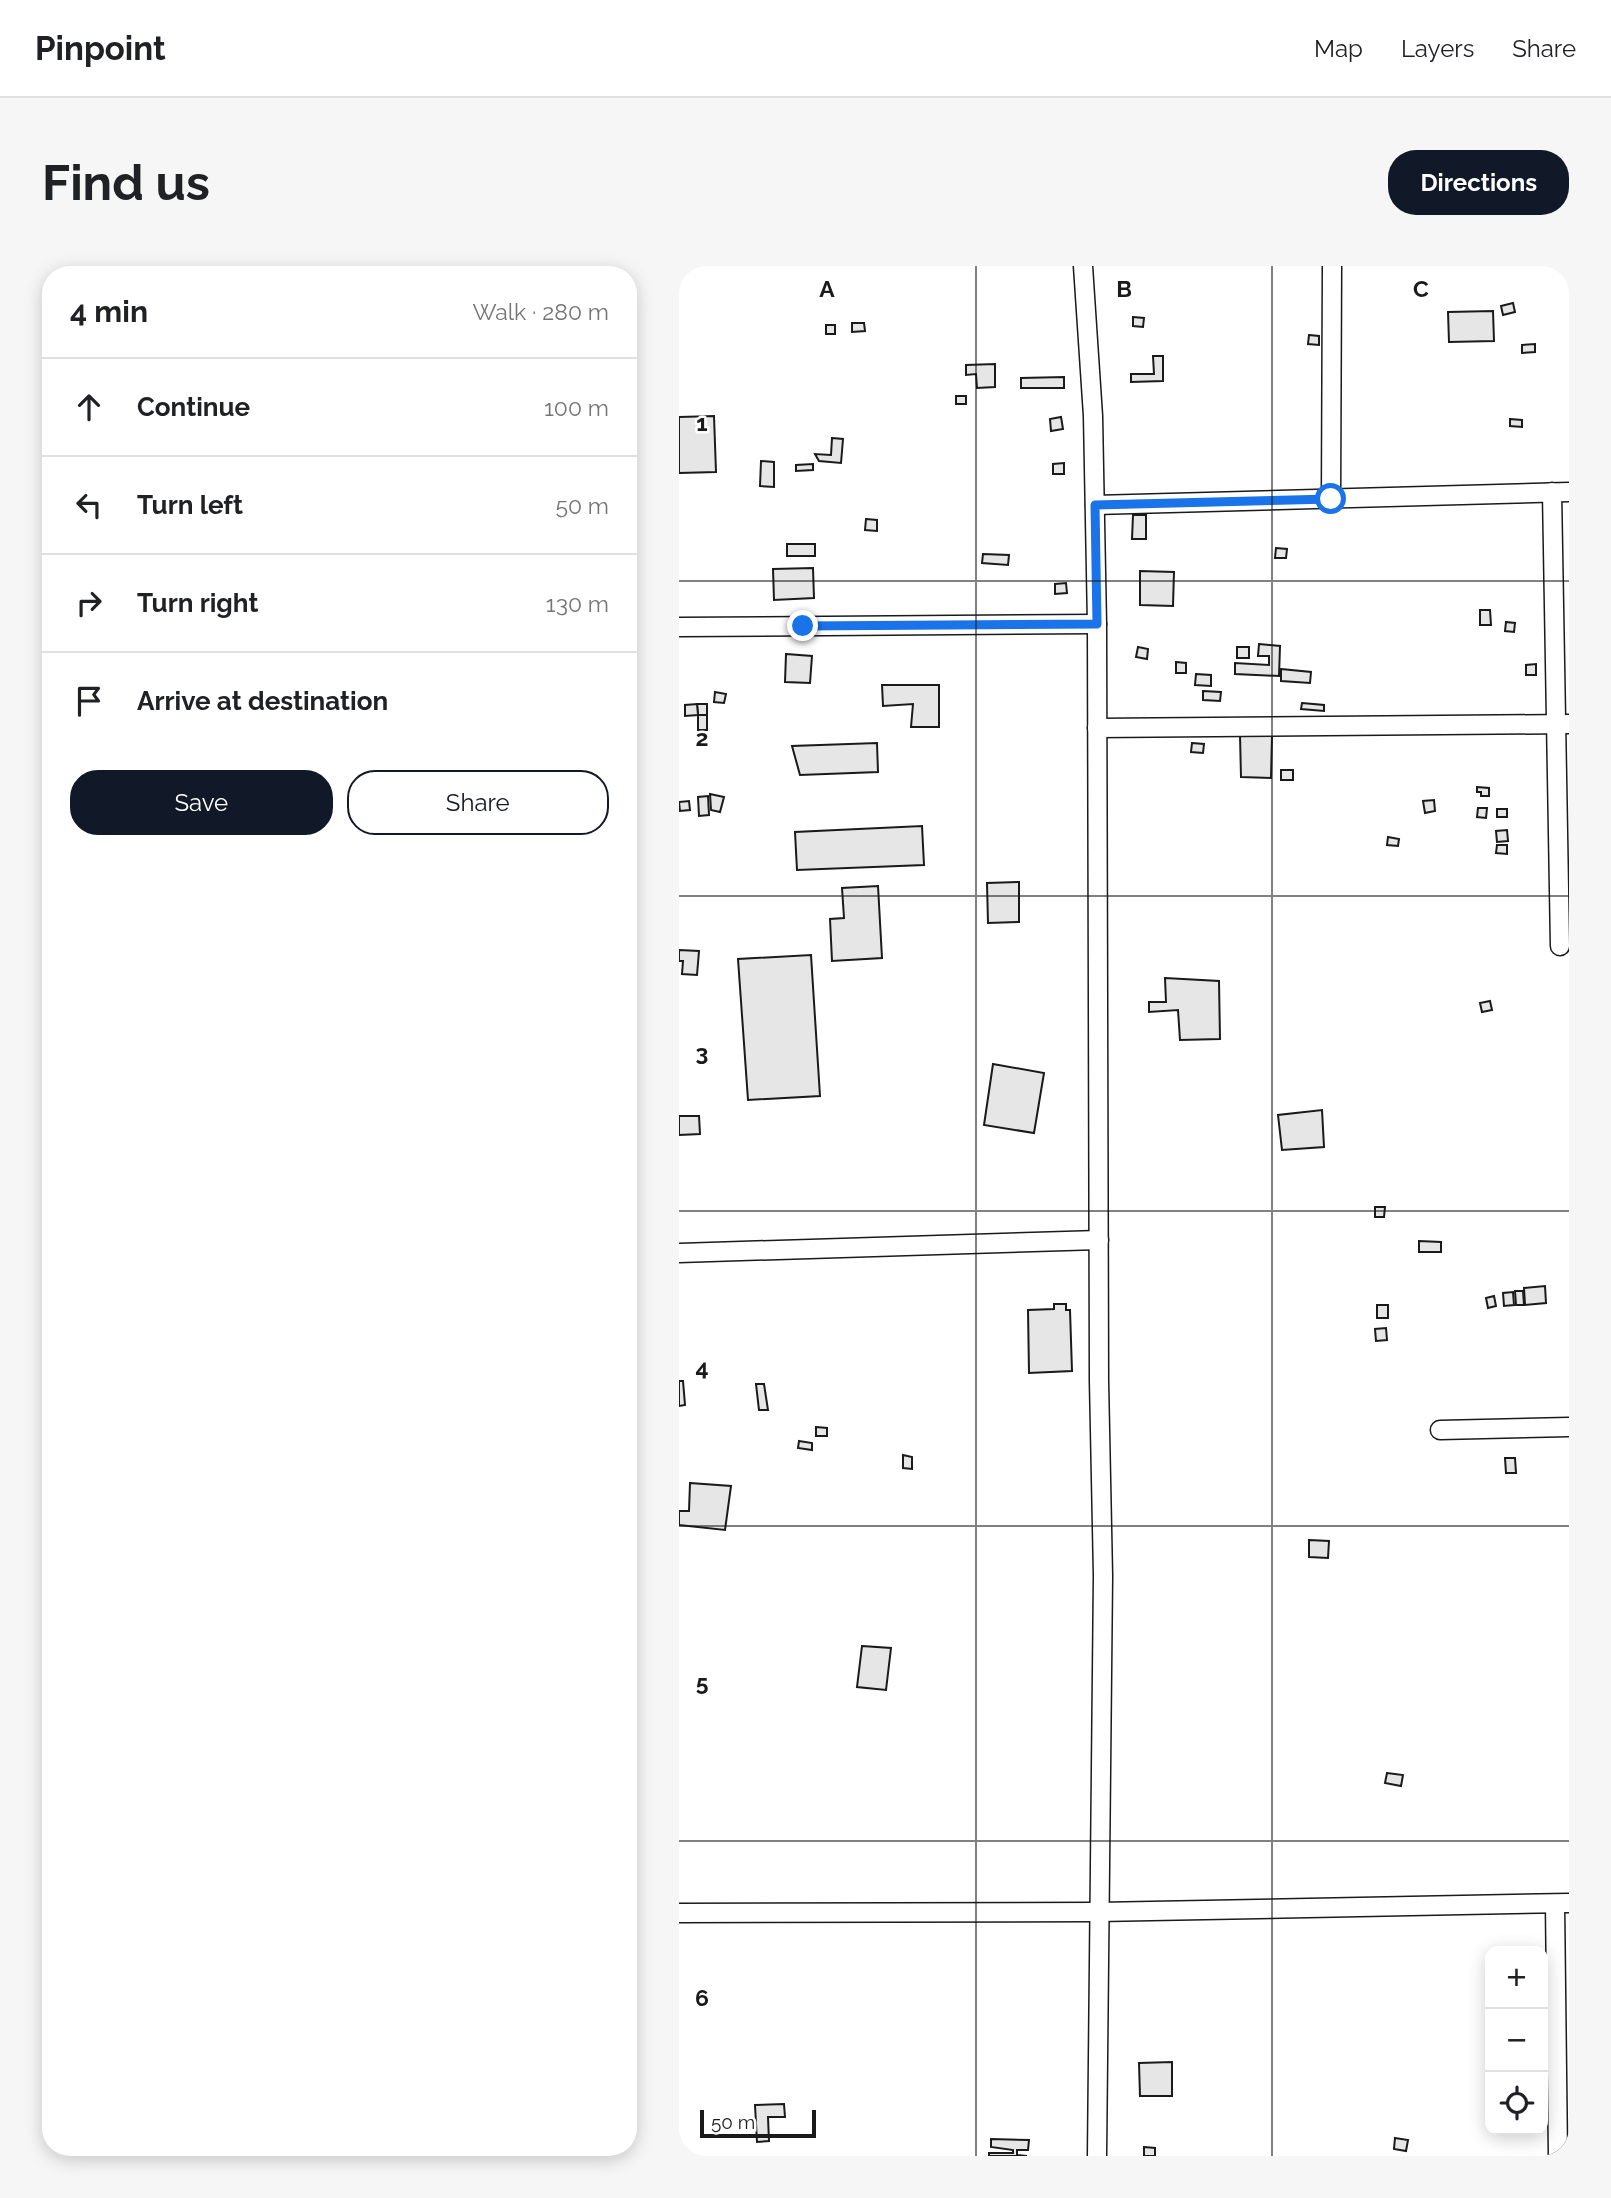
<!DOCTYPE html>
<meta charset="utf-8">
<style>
body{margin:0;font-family:Raleway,sans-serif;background:#f6f6f6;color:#202124}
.controls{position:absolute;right:21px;bottom:21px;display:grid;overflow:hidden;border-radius:14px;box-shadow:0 4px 18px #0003}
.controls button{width:63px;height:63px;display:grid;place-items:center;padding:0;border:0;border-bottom:2px solid #e0e0e0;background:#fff;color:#202124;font:35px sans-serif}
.scale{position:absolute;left:21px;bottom:18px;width:116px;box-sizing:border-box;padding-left:7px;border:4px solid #1a1a1a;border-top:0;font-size:19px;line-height:24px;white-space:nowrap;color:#1a1a1a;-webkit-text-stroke:5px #fff;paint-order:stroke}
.stop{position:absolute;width:21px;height:21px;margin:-16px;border:5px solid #1a73e8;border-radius:50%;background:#fff}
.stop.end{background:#1a73e8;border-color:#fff;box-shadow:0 2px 7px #0008}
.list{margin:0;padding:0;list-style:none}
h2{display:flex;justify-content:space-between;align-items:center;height:91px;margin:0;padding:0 28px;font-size:30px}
h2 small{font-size:23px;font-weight:400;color:#757577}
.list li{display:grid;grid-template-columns:46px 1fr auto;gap:21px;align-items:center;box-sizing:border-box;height:98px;padding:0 28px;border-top:2px solid #e0e0e0}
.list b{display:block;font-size:26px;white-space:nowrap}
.list em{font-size:23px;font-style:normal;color:#757577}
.actions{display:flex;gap:14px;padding:21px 28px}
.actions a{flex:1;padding:16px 0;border:2px solid #111827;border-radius:28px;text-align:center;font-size:24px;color:#111827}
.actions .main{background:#111827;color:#fff}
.icon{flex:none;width:38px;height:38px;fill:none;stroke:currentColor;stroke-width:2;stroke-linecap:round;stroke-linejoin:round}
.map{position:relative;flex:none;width:890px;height:1890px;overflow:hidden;border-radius:28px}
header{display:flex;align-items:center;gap:42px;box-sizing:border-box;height:98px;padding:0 35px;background:#fff;border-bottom:2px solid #e0e0e0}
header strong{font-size:33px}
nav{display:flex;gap:38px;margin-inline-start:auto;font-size:24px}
.intro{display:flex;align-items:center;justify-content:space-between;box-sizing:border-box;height:168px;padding:0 42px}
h1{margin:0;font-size:49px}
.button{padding:18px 32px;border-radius:28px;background:#111827;color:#fff;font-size:24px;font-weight:700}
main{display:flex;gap:42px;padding:0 42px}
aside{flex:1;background:#fff;border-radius:28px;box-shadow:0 4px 18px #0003}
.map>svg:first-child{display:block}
.building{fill:#e6e6e6;stroke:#1a1a1a;stroke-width:2}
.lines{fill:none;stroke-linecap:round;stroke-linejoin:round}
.minor-casing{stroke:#1a1a1a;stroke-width:21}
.minor{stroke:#fff;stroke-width:18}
.route{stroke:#1a73e8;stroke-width:9}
.grid{fill:none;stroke:#1a1a1a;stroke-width:2;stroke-opacity:0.55}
.grid-label{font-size:23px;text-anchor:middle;font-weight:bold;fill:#1a1a1a;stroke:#fff;stroke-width:5;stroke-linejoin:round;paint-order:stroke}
</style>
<header>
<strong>Pinpoint</strong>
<nav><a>Map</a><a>Layers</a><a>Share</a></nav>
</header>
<div class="intro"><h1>Find us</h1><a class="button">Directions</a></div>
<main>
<aside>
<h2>4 min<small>Walk · 280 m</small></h2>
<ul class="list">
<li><svg class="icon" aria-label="ahead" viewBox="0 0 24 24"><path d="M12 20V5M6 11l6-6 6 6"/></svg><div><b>Continue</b></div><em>100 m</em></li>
<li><svg class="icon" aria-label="left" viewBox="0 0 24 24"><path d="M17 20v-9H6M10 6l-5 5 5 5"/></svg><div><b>Turn left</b></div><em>50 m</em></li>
<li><svg class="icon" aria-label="right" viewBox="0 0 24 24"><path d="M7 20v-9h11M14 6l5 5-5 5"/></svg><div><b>Turn right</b></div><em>130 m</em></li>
<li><svg class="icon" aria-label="arrive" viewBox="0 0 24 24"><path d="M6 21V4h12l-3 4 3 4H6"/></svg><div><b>Arrive at destination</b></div></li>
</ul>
<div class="actions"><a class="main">Save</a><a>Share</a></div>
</aside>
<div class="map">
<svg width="890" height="1890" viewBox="0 0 890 1890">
<rect width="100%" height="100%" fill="#fff"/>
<g class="building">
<path d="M834 37 836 46 824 49 822 40Z"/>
<path d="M814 45 815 75 770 76 769 46Z"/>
<path d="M454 51 465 52 464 61 454 60Z"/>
<path d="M173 57H185L186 65 173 66Z"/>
<rect x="147" y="59" width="9" height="9"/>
<path d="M630 69 640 70V79L629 78Z"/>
<path d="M856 78V86L843 87V79Z"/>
<path d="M474 90H484V115L452 116V108H475Z"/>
<path d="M316 98V121L298 122 297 108 287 109V99Z"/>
<path d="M385 111V122H342V112Z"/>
<rect x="277" y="130" width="10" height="8"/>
<path d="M35 150 37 206 0 207V151Z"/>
<path d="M382 151 384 163 372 165 371 153Z"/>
<path d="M831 153 843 154V161L831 160Z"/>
<path d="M153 172 164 173 162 197 140 195 136 188 152 189Z"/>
<path d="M82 195 95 196V221L81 220Z"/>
<path d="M385 197V208H374V198Z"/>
<path d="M134 198V204L117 205V199Z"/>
<path d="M454 249H467V273H453Z"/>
<path d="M187 253 198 254V265L186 264Z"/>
<rect x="108" y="278" width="28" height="12"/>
<path d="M597 282 608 283 607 292H596Z"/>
<path d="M304 288 330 289 329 299 303 297Z"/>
<path d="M134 302 135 332 95 334 94 303Z"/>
<path d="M461 305 495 306 494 340 461 339Z"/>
<path d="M387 317 388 327 376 328V318Z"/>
<path d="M801 344H811L812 359H801Z"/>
<path d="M827 356 836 357 835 366 826 365Z"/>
<path d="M580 378 601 380 600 410 556 408V397L590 399V390H579Z"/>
<path d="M459 381 469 383 468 393 457 391Z"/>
<rect x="558" y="381" width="12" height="11"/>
<path d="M107 388 133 390 131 417 106 416Z"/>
<path d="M497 396 507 397V407H497Z"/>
<path d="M857 398V409H847V399Z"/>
<path d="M602 403 632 406 631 417 602 415Z"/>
<path d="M517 408 532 409V420L516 419Z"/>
<path d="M203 419H260V461H232L234 438 204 440Z"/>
<path d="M524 425 542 426 541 435 524 434Z"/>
<path d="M36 426 47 428 45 437 35 436Z"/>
<path d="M623 437 645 439V445L622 443Z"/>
<path d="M18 438H28V449H19Z"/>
<path d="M18 438 19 449 6 450V439Z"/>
<rect x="19" y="449" width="9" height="15"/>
<path d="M561 469 593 470 592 512 562 511Z"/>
<path d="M198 477 199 506 121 509 113 480Z"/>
<path d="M513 477 525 478 524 487 512 486Z"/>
<rect x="602" y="504" width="12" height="10"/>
<path d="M798 521 810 522V530H802V526H798Z"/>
<path d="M31 528 45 531 41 546 32 544Z"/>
<path d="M29 530 30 549 20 550 19 531Z"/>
<path d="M755 534 756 545 746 547 744 535Z"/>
<path d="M10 535 11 544 1 545 0 536Z"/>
<path d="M799 542H808L807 552 798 551Z"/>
<rect x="818" y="543" width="10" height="8"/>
<path d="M243 560 245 599 118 604 116 566Z"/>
<path d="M828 564 829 575 818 576 817 565Z"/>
<path d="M709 571 720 573 719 580 708 579Z"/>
<path d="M818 579H828V588L817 587Z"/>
<path d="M340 616V656L309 657 308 617Z"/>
<path d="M199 620 203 692 153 695 151 653 165 652 163 622Z"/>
<path d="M0 684 20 685 18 709 3 708 4 695H0Z"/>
<path d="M132 689 141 830 69 834 59 693Z"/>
<path d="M486 712 540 715 541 773 501 774 499 744 470 746V736H487Z"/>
<path d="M811 735 813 744 803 746 801 737Z"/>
<path d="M314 798 365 807 355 867 305 859Z"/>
<path d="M643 844 645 881 603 884 599 849Z"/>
<path d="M0 850H20L21 868 0 869Z"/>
<path d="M696 941H706L705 951H696Z"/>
<path d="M740 975 762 976V986H740Z"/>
<path d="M866 1020 867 1037 846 1039 845 1022Z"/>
<path d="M836 1025H844L845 1039H837Z"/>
<path d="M834 1026 835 1039 825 1040 824 1027Z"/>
<path d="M815 1030 817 1040 809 1042 807 1032Z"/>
<path d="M375 1038H387V1044H391L393 1105 350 1107 349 1044 375 1043Z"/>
<rect x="698" y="1039" width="11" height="13"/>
<path d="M707 1062 708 1074 697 1075 696 1063Z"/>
<path d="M0 1115H4L6 1139 0 1140Z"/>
<path d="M77 1118H85L89 1144H80Z"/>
<path d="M137 1161 148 1162V1170H137Z"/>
<path d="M120 1175 133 1177V1184L119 1182Z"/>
<path d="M224 1189 233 1191V1203L224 1202Z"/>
<path d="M826 1192H836L837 1207H827Z"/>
<path d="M11 1217 52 1220 46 1264 0 1259V1245H10Z"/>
<path d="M630 1274 650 1275 649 1292 630 1291Z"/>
<path d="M183 1380 212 1382 207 1424 178 1421Z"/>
<path d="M708 1507 724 1509 722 1520 706 1517Z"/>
<path d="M493 1796V1830H461L460 1797Z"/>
<path d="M105 1838 106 1851H89L90 1875 78 1876 76 1839Z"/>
<path d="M716 1872 729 1874 727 1885 715 1883Z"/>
<path d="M312 1873 350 1874 349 1884H338V1889L348 1890H310V1887H334V1884L312 1881Z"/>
<path d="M465 1881 476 1882V1890H465Z"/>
</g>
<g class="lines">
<g class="minor-casing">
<g id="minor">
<path d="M404 0 414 150 418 358 420 1115 424 1310 418 1890"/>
<path d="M873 226 881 680"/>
<path d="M652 233 653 0"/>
<path d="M416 239 890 226"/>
<path d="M0 361 418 358"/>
<path d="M418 462 890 458"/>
<path d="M0 987 420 974"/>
<path d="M761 1164 890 1161"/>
<path d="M876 1638 879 1890"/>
<path d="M0 1647 419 1646 890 1637"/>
</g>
</g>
<use href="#minor" class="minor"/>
</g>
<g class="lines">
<path class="route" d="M124 360 418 358 416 239 652 233"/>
</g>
<path class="grid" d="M297 0V1890M593 0V1890M0 315H890M0 630H890M0 945H890M0 1260H890M0 1575H890"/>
<g class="grid-label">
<text x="148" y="31">A</text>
<text x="445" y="31">B</text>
<text x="742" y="31">C</text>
<text x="23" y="165">1</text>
<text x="23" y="480">2</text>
<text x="23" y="795">3</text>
<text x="23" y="1110">4</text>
<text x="23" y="1425">5</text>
<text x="23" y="1740">6</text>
</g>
</svg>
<div class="controls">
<button>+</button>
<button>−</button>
<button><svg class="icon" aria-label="locate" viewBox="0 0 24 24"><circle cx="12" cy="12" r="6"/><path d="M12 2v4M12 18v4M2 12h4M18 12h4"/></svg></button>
</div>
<div class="scale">50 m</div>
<div class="stop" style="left:652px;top:233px"></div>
<div class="stop end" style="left:124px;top:360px"></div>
</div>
</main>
